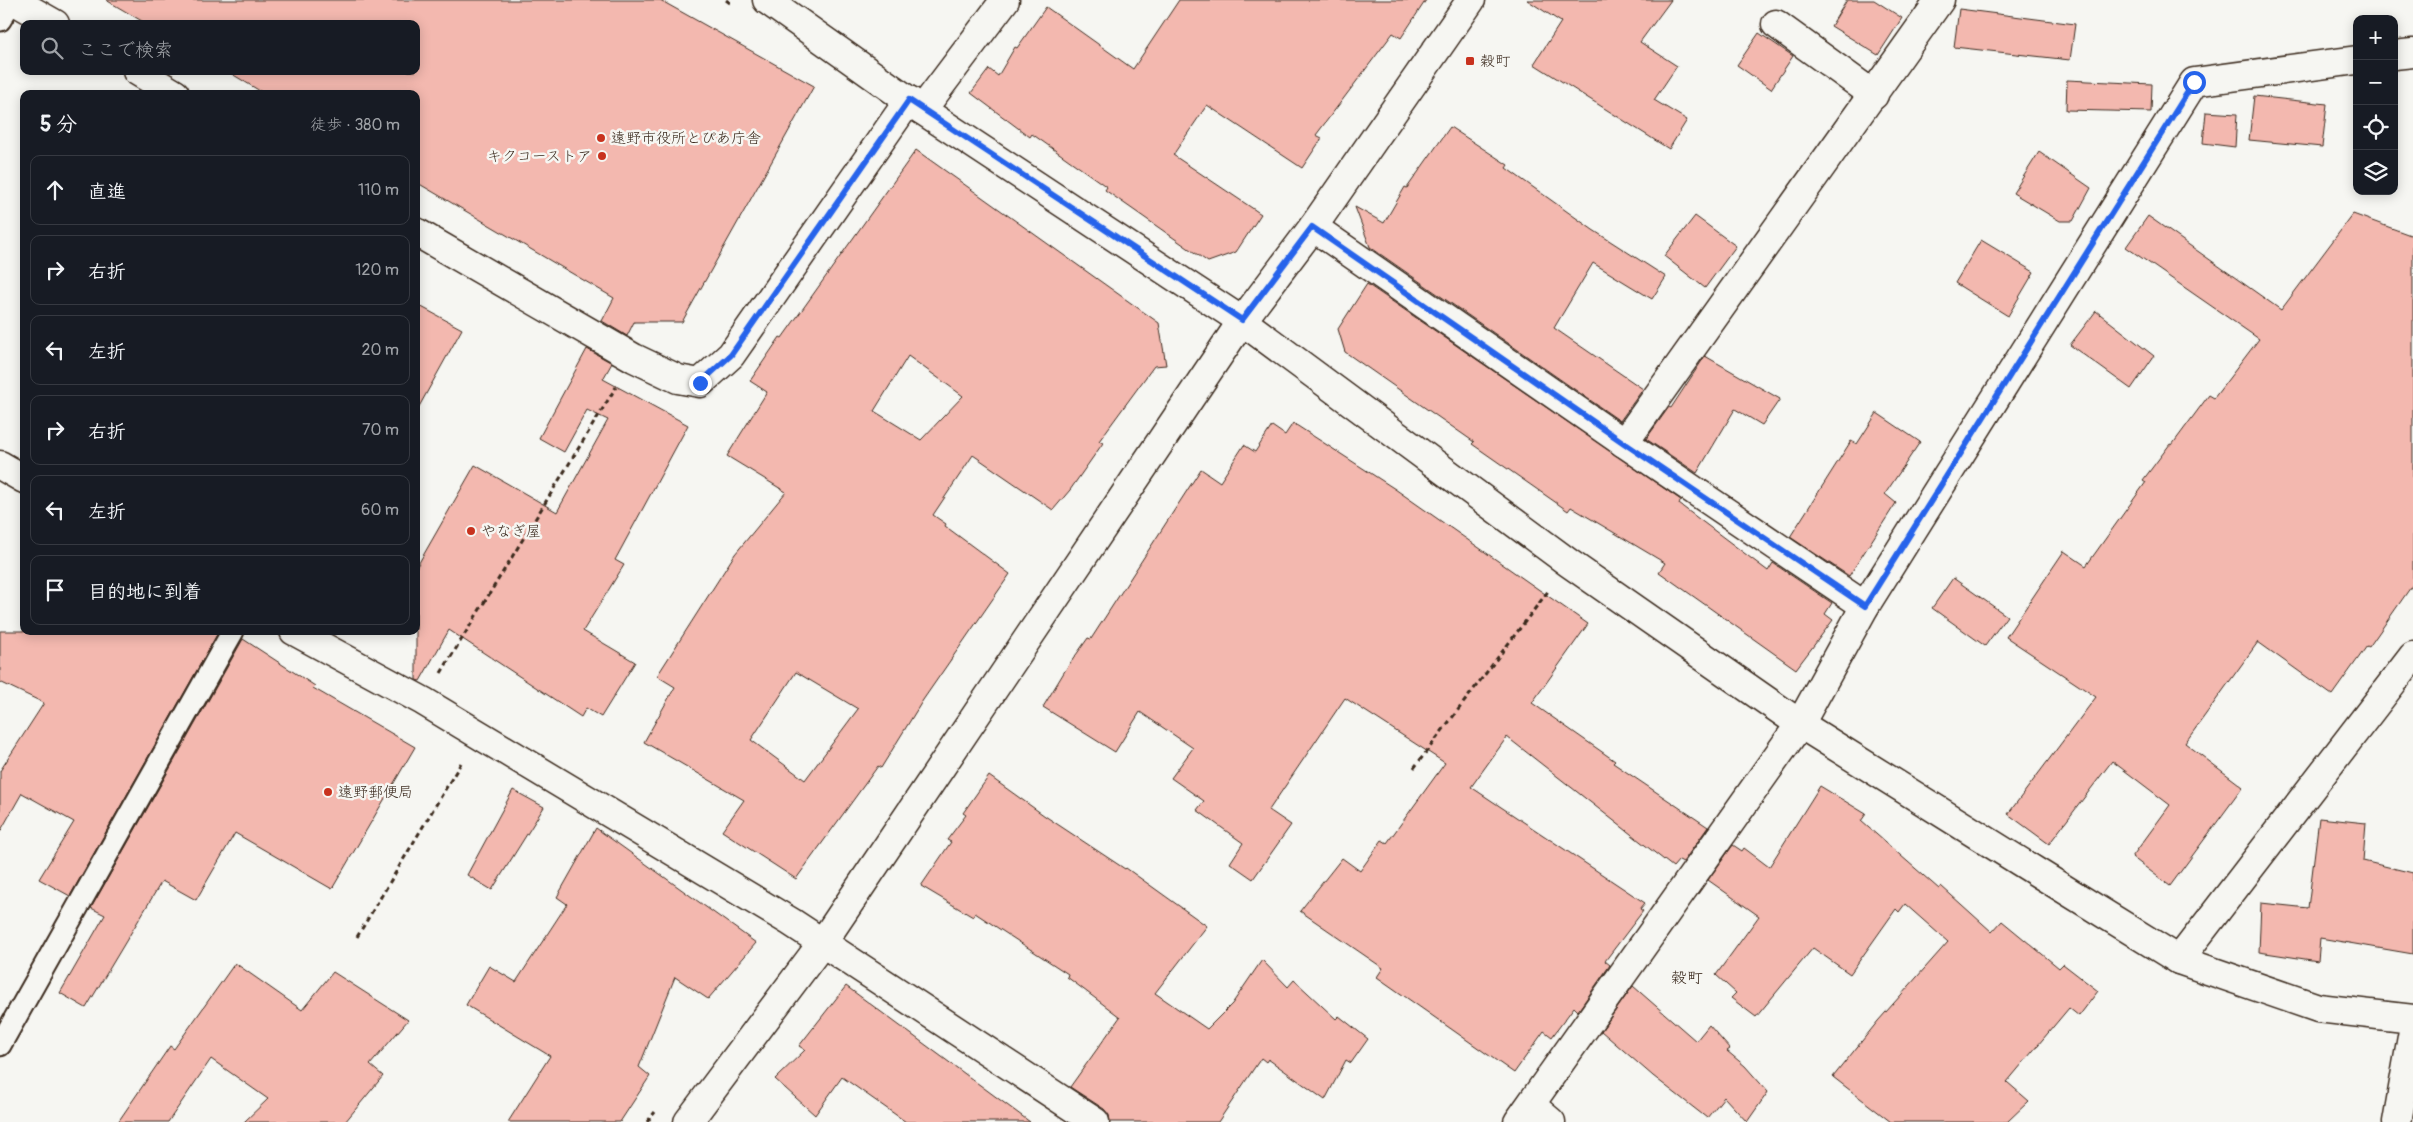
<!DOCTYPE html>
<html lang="ja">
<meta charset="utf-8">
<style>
body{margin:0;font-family:Pangolin,"Klee One",sans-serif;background:#242831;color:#f1f3f6}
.controls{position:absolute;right:15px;top:15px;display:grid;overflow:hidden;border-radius:10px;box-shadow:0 2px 12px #0003}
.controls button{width:45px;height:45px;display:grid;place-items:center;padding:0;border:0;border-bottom:1px solid #363941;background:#171b24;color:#f1f3f6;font:25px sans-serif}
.stop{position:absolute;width:15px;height:15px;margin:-11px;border:4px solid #2563eb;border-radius:50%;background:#fff}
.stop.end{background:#2563eb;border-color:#fff;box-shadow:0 1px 5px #0008}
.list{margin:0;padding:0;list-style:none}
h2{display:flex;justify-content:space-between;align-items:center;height:65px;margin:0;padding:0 20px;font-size:21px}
h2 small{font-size:16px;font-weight:400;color:#9ea1a6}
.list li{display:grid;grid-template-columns:32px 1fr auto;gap:15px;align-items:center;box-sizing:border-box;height:70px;margin:0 10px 10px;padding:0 10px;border:1px solid #363941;border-radius:10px}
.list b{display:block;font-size:19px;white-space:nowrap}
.list em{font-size:16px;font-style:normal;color:#9ea1a6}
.icon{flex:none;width:28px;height:28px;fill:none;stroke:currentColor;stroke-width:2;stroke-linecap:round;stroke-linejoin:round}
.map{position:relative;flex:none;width:2413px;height:1122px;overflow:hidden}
.search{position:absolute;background:#171b24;box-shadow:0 2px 12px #0003;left:20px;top:20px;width:400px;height:55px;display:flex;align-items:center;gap:12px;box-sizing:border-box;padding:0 18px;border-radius:10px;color:#9ea1a6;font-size:19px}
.panel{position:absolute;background:#171b24;box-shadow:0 2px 12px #0003;left:20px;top:90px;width:400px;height:545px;border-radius:10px}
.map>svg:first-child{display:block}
.building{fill:#f3b8af;stroke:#3b2a1e;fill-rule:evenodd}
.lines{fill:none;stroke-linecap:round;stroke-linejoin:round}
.lane-casing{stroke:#3b2a1e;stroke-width:25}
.street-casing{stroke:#3b2a1e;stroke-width:31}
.secondary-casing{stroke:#3b2a1e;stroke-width:31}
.path{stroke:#3b2a1e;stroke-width:3;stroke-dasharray:5 4;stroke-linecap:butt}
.lane{stroke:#f6f6f2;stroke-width:21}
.street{stroke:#f6f6f2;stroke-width:28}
.secondary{stroke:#f6f6f2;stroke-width:28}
.route{stroke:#2563eb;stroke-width:6}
.poi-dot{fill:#c8321e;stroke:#f6f6f2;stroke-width:2}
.labels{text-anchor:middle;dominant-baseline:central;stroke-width:5;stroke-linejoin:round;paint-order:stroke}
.poi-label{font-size:15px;fill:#3b2a1e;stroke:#f6f6f2;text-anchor:start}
.neighbourhood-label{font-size:16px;fill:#3b2a1e;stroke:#f6f6f2}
</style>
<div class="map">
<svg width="2413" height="1122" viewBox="0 0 2413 1122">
<rect width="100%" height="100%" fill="#f6f6f2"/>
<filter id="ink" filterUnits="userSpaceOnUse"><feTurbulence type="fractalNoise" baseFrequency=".02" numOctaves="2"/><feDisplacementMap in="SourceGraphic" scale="10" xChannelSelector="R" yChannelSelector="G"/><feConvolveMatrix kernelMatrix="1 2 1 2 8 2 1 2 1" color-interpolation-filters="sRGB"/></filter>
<g filter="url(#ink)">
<g class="building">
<path d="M106 0H660L814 86 682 322H634L627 336 602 321 614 298 416 182V94H265L227 71H416V24H147Z"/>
<path d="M1179 0H1426L1401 38 1393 33 1316 135 1322 138 1302 168 1207 105 1173 155 1261 214 1236 252 1208 262 1105 190 1107 187 1032 134 1030 137 971 93 989 69 998 76 1015 47 1017 48 1046 7 1133 69Z"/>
<path d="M1527 0H1671L1640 42 1677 66 1654 100 1687 120 1669 149 1534 64 1561 22Z"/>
<path d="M1847 0H1874L1902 18 1878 55 1831 26Z"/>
<path d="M1959 9 2075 24 2070 60 1954 47Z"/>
<path d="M1759 33 1793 56 1771 89 1737 65Z"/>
<path d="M2067 80 2152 84 2151 112 2066 110Z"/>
<path d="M2254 96 2327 104 2322 147 2249 140Z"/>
<path d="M2206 112 2237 114 2235 147 2203 143Z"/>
<path d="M1450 127 1508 165 1506 168 1593 230 1666 277 1652 299 1593 263 1554 328 1643 389 1620 421 1370 247 1355 207 1384 223 1405 187 1407 188Z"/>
<path d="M916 150 1159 323 1166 365 1154 366 1099 441 1103 443 1070 490 1053 510 973 455 933 515 946 524 945 526 1010 574 923 700 881 768 878 766 796 879 722 831 744 800 644 742 675 687 657 676 735 554 786 492 727 456 767 392 750 381 780 337 782 338ZM908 356 963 396 921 440 874 411ZM796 672 858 709 805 780 751 740Z"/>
<path d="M2039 152 2091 188 2073 221H2060L2013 193Z"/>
<path d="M2353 214 2413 236V584L2369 647 2367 646 2332 695 2258 642 2185 743 2243 787 2170 886 2132 857 2170 805 2112 761 2049 844 2008 814 2096 697 2006 637 2064 551 2086 566 2146 482 2143 480 2170 444 2172 445 2209 395 2214 398 2259 339 2126 247 2148 216 2281 310Z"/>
<path d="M1695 216 1736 246 1705 288 1664 256Z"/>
<path d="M1981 240 2034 272 2008 316 1955 283Z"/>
<path d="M1367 284 1681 500 1679 504 1768 571 1773 563 1832 603 1825 614 1833 620 1796 669 1659 572 1665 563 1571 507 1568 511 1472 444 1474 442 1345 352 1338 329Z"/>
<path d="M416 304 462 329 416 412Z"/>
<path d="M2096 311 2154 356 2131 389 2070 345Z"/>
<path d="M587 349 612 363 603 379 688 425 615 560 624 565 583 631 635 662 601 717 586 708 581 717 449 630 420 681 416 680V568L475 465 557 512 608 420 587 410 564 452 539 438Z"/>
<path d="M1705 356 1780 399 1762 425 1735 409 1697 473 1646 439 1669 407 1671 408Z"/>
<path d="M1877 413 1920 442 1885 494 1896 503 1849 576 1790 537 1851 441 1857 444Z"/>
<path d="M1293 423 1395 489 1588 624 1532 703 1615 761 1613 763 1708 827 1683 862 1679 860 1673 867 1507 737 1471 787 1645 903 1640 909 1643 911 1605 961 1610 965 1578 1011 1574 1007 1552 1037 1544 1031 1514 1073 1377 977 1383 968 1300 911 1342 858 1360 871 1382 840 1387 843 1445 763 1345 698 1269 810 1291 825 1253 879 1230 863 1243 843 1197 810 1204 801 1171 778 1193 748 1140 712 1115 752 1043 707 1066 669 1088 638 1091 639 1201 469 1220 482 1244 445 1255 452 1272 426 1285 435Z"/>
<path d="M1953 578 2007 616 1985 646 1932 608Z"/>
<path d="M0 631H219L70 896 39 879 74 822 22 793 0 832V771L44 703 0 682Z"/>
<path d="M243 639 315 686 313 688 415 747 332 889 235 833 196 900 162 881 86 1008 60 993 105 915 91 908Z"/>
<path d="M989 776 1045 816 1125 869 1126 868 1207 926 1155 993 1207 1029 1232 1004 1262 960 1288 987 1294 980 1336 1019 1339 1016 1368 1039 1351 1063 1346 1060 1325 1100 1268 1059 1266 1062 1261 1058 1218 1122H1110L1109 1115 1104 1109 1070 1087 1120 1017 1067 977 1068 974 975 913 973 917 921 886 951 842 947 840 966 815 963 813Z"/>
<path d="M1820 786 1866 814 1861 821 1939 889 1941 886 1992 932 2002 921 2059 968 2063 964 2098 991 2079 1016 2069 1008 2007 1082 2029 1101 2007 1122H1891L1833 1077 1878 1021 1948 942 1905 904 1899 912 1896 909 1850 974 1813 948 1756 1017 1731 998 1736 993 1716 975 1759 916 1708 880 1733 845 1742 851 1744 848 1769 867Z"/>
<path d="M513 790 544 807 492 890 467 875Z"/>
<path d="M2319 818 2366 823 2363 861 2413 873V954L2320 938 2318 961 2259 952 2261 903 2308 908Z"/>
<path d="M596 828 756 943 708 999 675 977 639 1067 650 1076 620 1122H508L550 1056 466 1005 489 966 516 982 567 904 557 897Z"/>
<path d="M235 963 302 1010 333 972 408 1020 370 1065 383 1076 345 1122H244L268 1099 211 1059 168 1122H118L170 1046 174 1049Z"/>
<path d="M846 986 1030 1122H906L842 1077 815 1115 775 1079 805 1050 799 1046Z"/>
<path d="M1633 986 1696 1041 1709 1025 1730 1049 1727 1051 1745 1066 1768 1092 1747 1122 1724 1097 1707 1118 1653 1076 1601 1031Z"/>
</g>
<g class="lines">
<g class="lane-casing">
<g id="lane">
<path d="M0 20 12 0"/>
<path d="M0 1045 233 631"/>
</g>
</g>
<g class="street-casing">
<g id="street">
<path d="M13 0 55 24"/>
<path d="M1776 24 1874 95"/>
<path d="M2394 55 2413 53"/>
<path d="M137 71 175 94"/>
<path d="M922 110 1005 0"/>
<path d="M1313 227 1624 443 1865 606"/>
<path d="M416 232 634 358 678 379 700 383 731 355 909 100"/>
<path d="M1624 443 1940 0"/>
<path d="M0 465 24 479"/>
<path d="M294 631 423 701 791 922 1095 1122"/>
<path d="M2179 960 2413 656"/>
<path d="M1531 1105 1551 1122"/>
<path d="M1518 1122 1800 724 1865 606 2194 82 2357 60"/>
<path d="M2397 1122 2413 1031"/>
</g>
</g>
<g class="secondary-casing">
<g id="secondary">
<path d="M767 0 922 110 1242 321 1569 563 1800 724 2035 871 2179 960 2318 1008 2413 1019"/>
<path d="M688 1122 823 942 1242 321 1313 227 1471 0"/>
</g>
</g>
<g class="path">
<path d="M726 0 733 5"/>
<path d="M441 673 616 387"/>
<path d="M1414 768 1549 590"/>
<path d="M357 937 461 763"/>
<path d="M647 1122 655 1112"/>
</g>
<use href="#lane" class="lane"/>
<use href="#street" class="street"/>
<use href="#secondary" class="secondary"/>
</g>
</g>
<g class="lines" filter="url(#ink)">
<path class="route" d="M700 383 731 355 909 100 1242 320 1312 227 1624 443 1865 606 2194 82"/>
</g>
<g class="poi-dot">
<rect x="1465" y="56" width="10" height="10" rx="2.5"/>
<circle cx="601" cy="138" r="5"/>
<circle cx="602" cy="156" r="5"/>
<circle cx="471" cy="531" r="5"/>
<circle cx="328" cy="792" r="5"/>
</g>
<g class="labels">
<g class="poi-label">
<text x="1480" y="61">穀町</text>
<text x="611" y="138">遠野市役所とぴあ庁舎</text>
<text x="592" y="156" text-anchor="end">キクコーストア</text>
<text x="481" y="531">やなぎ屋</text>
<text x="338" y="792">遠野郵便局</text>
</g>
<g class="neighbourhood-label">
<text x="1687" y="978">穀町</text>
</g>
</g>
</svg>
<div class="controls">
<button>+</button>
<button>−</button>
<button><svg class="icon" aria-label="locate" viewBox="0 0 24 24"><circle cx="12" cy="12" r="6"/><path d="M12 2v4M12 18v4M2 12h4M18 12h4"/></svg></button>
<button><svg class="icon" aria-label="layers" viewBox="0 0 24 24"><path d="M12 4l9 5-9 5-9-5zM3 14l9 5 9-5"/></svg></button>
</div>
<div class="stop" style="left:2194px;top:82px"></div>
<div class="stop end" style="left:700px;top:383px"></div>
<div class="search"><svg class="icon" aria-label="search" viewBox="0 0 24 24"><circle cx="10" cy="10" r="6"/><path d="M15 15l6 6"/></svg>ここで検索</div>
<section class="panel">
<h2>5 分<small>徒歩 · 380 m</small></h2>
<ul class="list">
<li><svg class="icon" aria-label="ahead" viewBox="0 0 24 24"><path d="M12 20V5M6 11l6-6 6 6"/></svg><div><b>直進</b></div><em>110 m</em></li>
<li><svg class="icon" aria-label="right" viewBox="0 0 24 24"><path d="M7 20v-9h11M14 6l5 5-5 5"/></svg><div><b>右折</b></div><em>120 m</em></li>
<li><svg class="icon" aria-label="left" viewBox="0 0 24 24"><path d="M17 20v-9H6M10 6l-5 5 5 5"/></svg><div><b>左折</b></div><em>20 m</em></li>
<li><svg class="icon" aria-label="right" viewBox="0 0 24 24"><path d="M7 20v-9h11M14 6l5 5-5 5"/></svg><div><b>右折</b></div><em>70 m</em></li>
<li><svg class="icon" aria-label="left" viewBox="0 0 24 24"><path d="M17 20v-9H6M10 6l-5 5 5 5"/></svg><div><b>左折</b></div><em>60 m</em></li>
<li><svg class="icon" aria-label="arrive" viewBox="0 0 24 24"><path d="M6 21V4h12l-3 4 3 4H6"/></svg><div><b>目的地に到着</b></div></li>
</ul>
</section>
</div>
